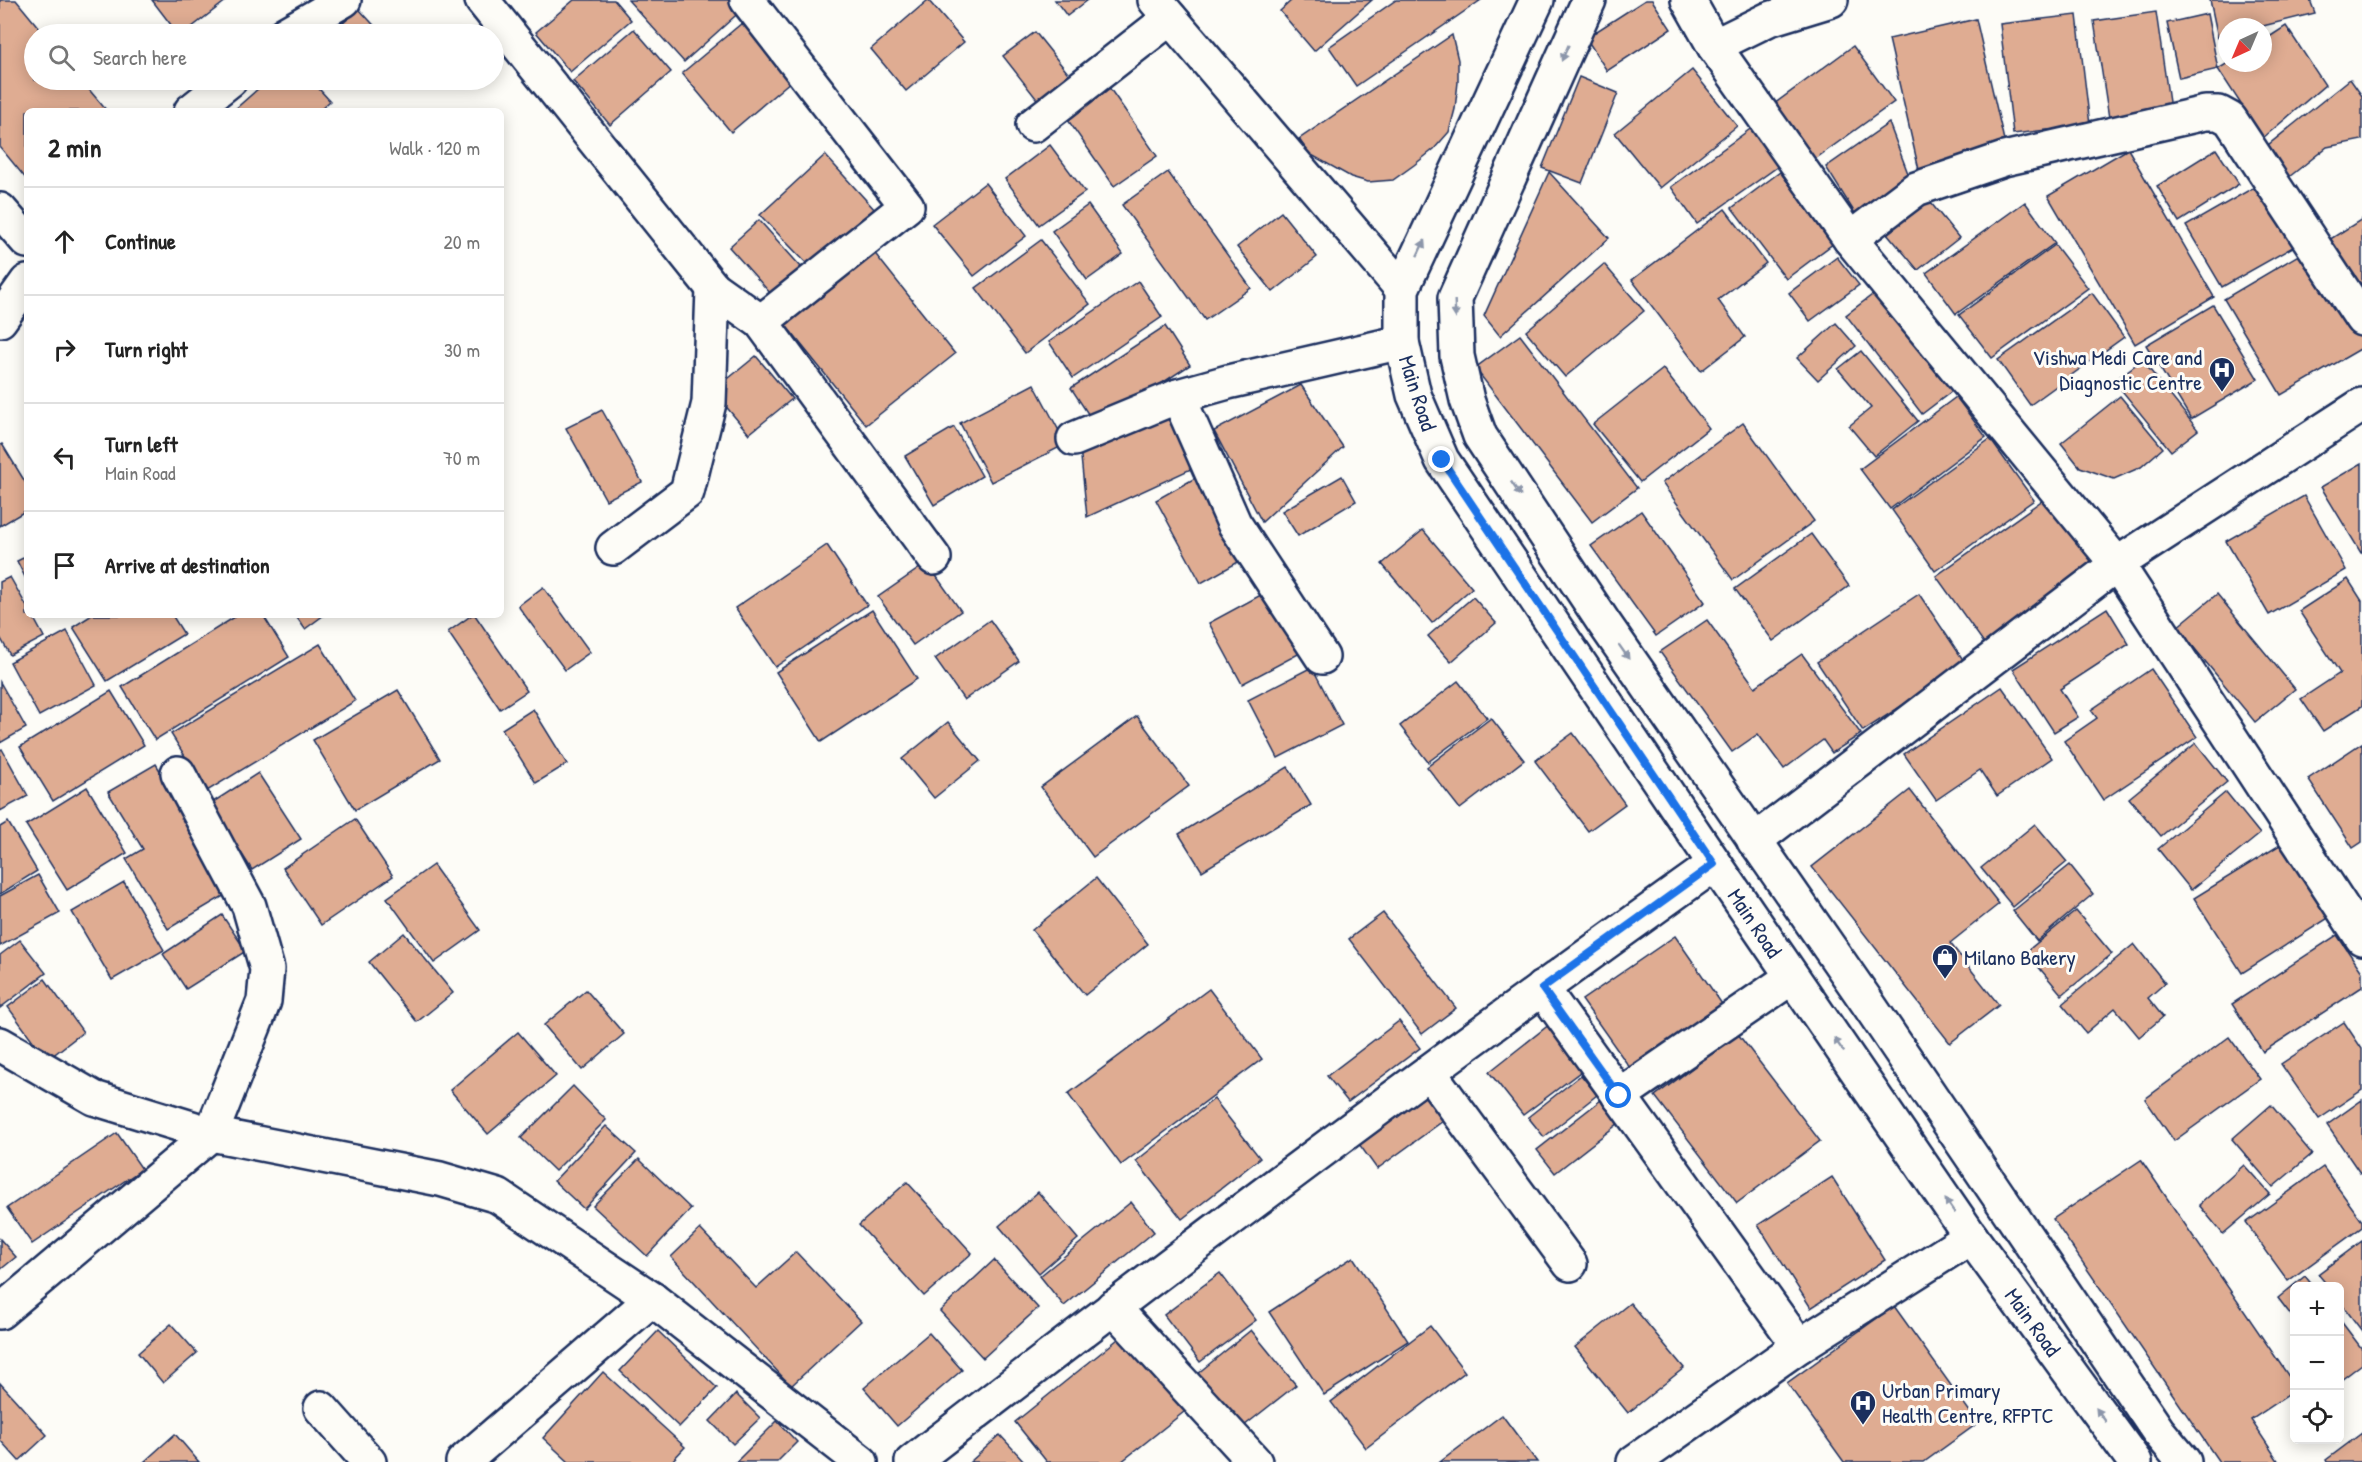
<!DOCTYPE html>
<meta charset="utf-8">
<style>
body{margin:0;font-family:"Patrick Hand",sans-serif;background:#f2f2f2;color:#222}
.controls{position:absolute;right:18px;bottom:18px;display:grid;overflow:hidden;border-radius:9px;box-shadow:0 3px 15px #0003}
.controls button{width:54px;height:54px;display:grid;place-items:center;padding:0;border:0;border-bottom:2px solid #e0e0e0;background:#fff;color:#222;font:30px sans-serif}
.compass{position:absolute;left:2218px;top:18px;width:54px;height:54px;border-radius:50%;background:#fff;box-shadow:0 3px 15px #0003;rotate:224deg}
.stop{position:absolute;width:18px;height:18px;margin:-14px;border:4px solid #1a73e8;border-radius:50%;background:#fff}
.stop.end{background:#1a73e8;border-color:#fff;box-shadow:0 2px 6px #0008}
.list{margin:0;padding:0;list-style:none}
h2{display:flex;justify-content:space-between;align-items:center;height:78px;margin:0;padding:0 24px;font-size:26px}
h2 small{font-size:20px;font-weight:400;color:#767676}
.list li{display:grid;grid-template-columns:39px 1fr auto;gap:18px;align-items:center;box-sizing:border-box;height:108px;padding:0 24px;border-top:2px solid #e0e0e0}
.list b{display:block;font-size:22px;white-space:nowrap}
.list p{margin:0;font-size:20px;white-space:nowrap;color:#767676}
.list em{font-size:20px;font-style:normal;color:#767676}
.icon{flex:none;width:33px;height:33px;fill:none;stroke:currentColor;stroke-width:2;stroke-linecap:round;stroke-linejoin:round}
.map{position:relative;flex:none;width:2362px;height:1462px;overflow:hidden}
.search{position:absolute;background:#fff;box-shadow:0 3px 15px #0003;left:24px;top:24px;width:480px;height:66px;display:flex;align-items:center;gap:15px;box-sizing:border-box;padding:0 21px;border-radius:33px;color:#767676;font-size:22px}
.panel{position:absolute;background:#fff;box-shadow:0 3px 15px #0003;left:24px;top:108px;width:480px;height:510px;border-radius:9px}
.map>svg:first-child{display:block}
.building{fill:#dfac92;stroke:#1b2f5e;stroke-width:1.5}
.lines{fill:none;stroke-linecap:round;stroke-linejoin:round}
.minor-casing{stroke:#1b2f5e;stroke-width:38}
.major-casing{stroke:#1b2f5e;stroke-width:38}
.minor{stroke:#fdfcf7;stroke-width:33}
.major{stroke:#fdfcf7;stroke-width:33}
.oneway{fill:#8c96aa}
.route{stroke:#1a73e8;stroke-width:8}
.labels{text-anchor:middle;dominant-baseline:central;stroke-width:6;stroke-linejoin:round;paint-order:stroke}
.poi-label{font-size:22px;fill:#1b2f5e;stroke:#fdfcf7;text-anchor:start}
.street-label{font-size:22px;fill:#1b2f5e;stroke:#fdfcf7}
</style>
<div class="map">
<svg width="2362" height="1462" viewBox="0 0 2362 1462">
<rect width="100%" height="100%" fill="#fdfcf7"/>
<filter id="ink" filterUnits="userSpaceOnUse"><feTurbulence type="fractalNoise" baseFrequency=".0167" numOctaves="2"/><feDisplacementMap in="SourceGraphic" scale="12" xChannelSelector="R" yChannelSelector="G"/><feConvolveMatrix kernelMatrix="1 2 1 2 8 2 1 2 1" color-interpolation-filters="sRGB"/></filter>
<g filter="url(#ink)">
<g class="building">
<path d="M0 0H16L44 34H34V80H81L107 111H27V180L0 147Z"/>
<path d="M152 0H227L183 34H178Z"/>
<path d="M574 0H614L631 20 570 72 536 32Z"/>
<path d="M628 0H737L744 8 684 62Z"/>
<path d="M928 0 964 42 906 91 871 49Z"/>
<path d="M1055 0H1088L1067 16Z"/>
<path d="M1292 0H1372L1314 51 1280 11Z"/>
<path d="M1396 0H1481L1356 86 1329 47Z"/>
<path d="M1645 0H1652L1671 29 1607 71 1586 38Z"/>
<path d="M2210 0H2310L2315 13 2259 27H2227V35L2218 38Z"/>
<path d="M359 9 382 34H331Z"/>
<path d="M2156 12 2170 109 2109 118 2094 21Z"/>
<path d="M2207 14 2218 69 2179 78 2167 23Z"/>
<path d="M2077 15 2090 125 2013 134 2000 24Z"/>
<path d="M1976 19 2006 149 1919 170 1889 39Z"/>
<path d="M742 23 791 81 731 132 682 73Z"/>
<path d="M2286 26 2325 85 2263 138 2218 69 2228 63H2263V41Z"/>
<path d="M634 29 671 72 610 125 573 81Z"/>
<path d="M1035 32 1075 82 1043 107 1003 56Z"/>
<path d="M1452 35 1458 60V82L1455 109 1449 132 1434 149 1414 165 1393 180 1368 182 1351 177 1308 153 1299 139Z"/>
<path d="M1853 46 1894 102 1815 159 1774 104Z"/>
<path d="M1692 70 1737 126 1660 188 1615 133Z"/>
<path d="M1579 77 1618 93 1582 183 1542 168Z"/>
<path d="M2350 79 2362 96V140L2327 147 2289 177 2268 145Z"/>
<path d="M268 80H311L330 101 319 111H233Z"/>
<path d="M1106 83 1157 156 1114 186 1063 113Z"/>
<path d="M1889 123 1909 176 1858 218 1826 167Z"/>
<path d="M1753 127 1780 165 1697 224 1671 187Z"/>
<path d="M1050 145 1085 192 1039 225 1005 179Z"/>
<path d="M2128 149 2214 297 2135 344 2048 196Z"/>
<path d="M2216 149 2239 184 2179 222 2157 186Z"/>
<path d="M825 155 875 210 811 268 760 215Z"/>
<path d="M1168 172 1251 288 1205 320 1122 205Z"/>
<path d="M1549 172 1609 238 1500 336 1484 316Z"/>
<path d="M1780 172 1834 243 1786 279 1732 208Z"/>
<path d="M2265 181 2300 243 2222 287 2186 226Z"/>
<path d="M985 183 1026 236 974 276 932 224Z"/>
<path d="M1923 193 1959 238 1918 270 1881 226Z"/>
<path d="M2025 202 2055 243 1956 314 1926 273Z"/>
<path d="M1088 205 1123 254 1087 280 1052 231Z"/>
<path d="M1725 209 1766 263 1718 300 1745 337 1701 371 1632 280Z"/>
<path d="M1281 212 1317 257 1273 292 1237 247Z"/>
<path d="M2362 219V303L2324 243Z"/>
<path d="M759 220 810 277 780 304 729 247Z"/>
<path d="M1041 240 1090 304 1025 353 976 288Z"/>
<path d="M2055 245 2088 288 1992 358 1959 315Z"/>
<path d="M869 246 955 354 866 425 779 317Z"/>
<path d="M2312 247 2362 333V348L2281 395 2224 299Z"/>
<path d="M1837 257 1859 285 1810 321 1789 293Z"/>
<path d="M1604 264 1644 311 1565 377 1526 331Z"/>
<path d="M1138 281 1162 317 1073 378 1049 342Z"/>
<path d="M1880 289 1956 388 1922 414 1846 315Z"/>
<path d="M2092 293 2124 337 2030 405 1998 360Z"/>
<path d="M2213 305 2258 379 2191 419 2146 345Z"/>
<path d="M1836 323 1856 346 1818 380 1797 358Z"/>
<path d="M1165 326 1190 365 1096 426 1071 388Z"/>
<path d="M1520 335 1637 488 1592 522 1475 368Z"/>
<path d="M1861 351 1918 421 1874 456 1849 426 1871 408 1838 369Z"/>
<path d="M756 356 792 399 749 434 713 391Z"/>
<path d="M2142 360 2198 430 2171 451 2114 381Z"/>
<path d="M1663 369 1709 428 1640 482 1593 424Z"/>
<path d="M1034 384 1066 444 991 482 960 423Z"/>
<path d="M1301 385 1343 447 1262 522 1214 431Z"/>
<path d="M2120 396 2163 448 2141 467 2114 479 2080 467 2061 443Z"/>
<path d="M1956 397 1986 437 1890 509 1860 469Z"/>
<path d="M1176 404 1204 463 1087 517 1080 447Z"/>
<path d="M602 410 642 482 606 500 566 428Z"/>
<path d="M1743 423 1814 521 1733 580 1662 483Z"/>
<path d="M954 427 982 476 934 505 905 456Z"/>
<path d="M1990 439 2034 500 1935 571 1892 510Z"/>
<path d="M2 444 27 485V510L0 526V445Z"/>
<path d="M2362 463V553H2361L2321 487Z"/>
<path d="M1204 473 1249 556 1201 583 1156 500Z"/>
<path d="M1342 476 1356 501 1298 536 1282 511Z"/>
<path d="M2304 496 2346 570 2269 615 2226 541Z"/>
<path d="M2047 497 2095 564 1984 643 1936 576Z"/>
<path d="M1641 511 1705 602 1656 636 1591 546Z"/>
<path d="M1423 530 1472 588 1432 623 1382 564Z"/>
<path d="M1811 534 1849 586 1773 641 1735 589Z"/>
<path d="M827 545 867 605 775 667 735 608Z"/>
<path d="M27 556V581L17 561Z"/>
<path d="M927 563 961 611 913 645 878 597Z"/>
<path d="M10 577 27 607V615H32L44 637 10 655 0 637V582Z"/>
<path d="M2348 579 2362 601V706L2323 731 2301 699 2340 673 2299 611Z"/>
<path d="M543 587 590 652 565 670 518 606Z"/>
<path d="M1270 590 1304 651 1242 684 1209 623Z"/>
<path d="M1919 594 1966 664 1863 731 1817 662Z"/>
<path d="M2217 594 2295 689 2255 722 2177 627Z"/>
<path d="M1473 597 1496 623 1451 662 1428 636Z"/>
<path d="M2107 608 2129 644 2060 689 2078 717 2054 732 2013 669Z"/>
<path d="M872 610 917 679 821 742 776 672Z"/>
<path d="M92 615H172L184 634 107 681 73 627Z"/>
<path d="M238 615H263L289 657 155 740 122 687Z"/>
<path d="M295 615H324L305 629Z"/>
<path d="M472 615H475L527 691 500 709 448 632Z"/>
<path d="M990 620 1019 661 964 700 935 659Z"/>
<path d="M1707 620 1755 687 1802 654 1861 734 1832 753 1823 740 1784 769 1758 734 1732 752 1660 652Z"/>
<path d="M67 631 96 685 39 716 10 662Z"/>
<path d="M320 644 355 701 207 791 171 734Z"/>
<path d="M1312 667 1342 725 1278 758 1248 700Z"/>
<path d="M2151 669 2197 737 2103 800 2064 741 2097 718 2091 710Z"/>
<path d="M1458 681 1487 718 1428 762 1400 726Z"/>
<path d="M0 682 26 728 0 743Z"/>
<path d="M2002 687 2052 758 1997 796 1980 770 1936 800 1904 754Z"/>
<path d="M398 690 440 759 355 810 313 740Z"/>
<path d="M111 691 144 745 53 801 20 747Z"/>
<path d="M533 709 567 764 536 783 502 729Z"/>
<path d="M1137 716 1189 786 1093 857 1041 787Z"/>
<path d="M1491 718 1524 760 1460 809 1427 767Z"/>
<path d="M948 722 980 761 934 798 902 759Z"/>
<path d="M1573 733 1625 804 1588 831 1535 761Z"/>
<path d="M2196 743 2227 782 2161 836 2129 798Z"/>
<path d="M2362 743V842L2353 848 2308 779Z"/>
<path d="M2 749 28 796 0 811V750Z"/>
<path d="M156 764 232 891 168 929 126 859 143 849 108 792Z"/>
<path d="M1288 767 1311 805 1202 871 1179 834Z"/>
<path d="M258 773 301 839 252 870 210 804Z"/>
<path d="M87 787 127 853 67 890 26 825Z"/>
<path d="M1910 790 1999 904 1950 943 1999 1005 1950 1043 1812 867Z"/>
<path d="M2226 792 2260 834 2191 890 2158 849Z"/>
<path d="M355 819 393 876 321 925 283 868Z"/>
<path d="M8 822 37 871 0 894V827Z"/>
<path d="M2035 824 2067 862 2013 907 1981 868Z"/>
<path d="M2283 843 2330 917 2242 973 2194 898Z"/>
<path d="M433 865 480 930 434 963 387 898Z"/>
<path d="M2070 865 2093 894 2037 941 2013 911Z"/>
<path d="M38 875 60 913 0 946V896Z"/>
<path d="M1096 878 1148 944 1085 995 1032 930Z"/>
<path d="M124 882 164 950 112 980 72 912Z"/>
<path d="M2076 911 2112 954 2062 995 2026 952Z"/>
<path d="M1383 913 1456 1008 1422 1034 1349 939Z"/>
<path d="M222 915 246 951 186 989 163 954Z"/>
<path d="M404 933 453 993 417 1022 369 962Z"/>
<path d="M2337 935 2362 972V987L2263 1052 2232 1004Z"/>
<path d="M1675 936 1722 1004 1630 1068 1582 1000Z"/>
<path d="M20 940 46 973 0 1008V955Z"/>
<path d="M2134 944 2165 983 2148 998 2163 1017 2139 1037 2115 1008 2086 1033 2062 1004Z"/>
<path d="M45 979 83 1032 47 1060 8 1007Z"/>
<path d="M1209 989 1262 1059 1121 1165 1068 1094Z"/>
<path d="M586 990 624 1034 582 1070 544 1025Z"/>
<path d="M1399 1021 1420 1048 1348 1102 1327 1076Z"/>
<path d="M2344 1022 2362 1049V1090L2319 1119 2281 1064Z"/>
<path d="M1550 1024 1584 1069 1523 1115 1489 1072Z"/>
<path d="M518 1032 556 1076 488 1134 450 1090Z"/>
<path d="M1738 1034 1820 1141 1737 1203 1655 1096Z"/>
<path d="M2229 1037 2260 1079 2174 1141 2145 1099Z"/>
<path d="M1581 1075 1597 1095 1544 1137 1528 1117Z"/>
<path d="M573 1086 606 1120 555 1171 521 1138Z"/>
<path d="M1428 1093 1447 1118 1377 1169 1359 1144Z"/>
<path d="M1214 1099 1260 1158 1182 1219 1136 1161Z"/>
<path d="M1601 1100 1619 1123 1555 1173 1537 1150Z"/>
<path d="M2362 1100V1171L2360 1173 2327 1125Z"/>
<path d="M2271 1105 2312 1154 2273 1187 2232 1139Z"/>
<path d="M606 1126 636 1153 584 1209 554 1181Z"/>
<path d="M117 1133 142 1169 32 1244 7 1208Z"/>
<path d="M639 1159 691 1209 647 1256 593 1206Z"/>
<path d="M2141 1160 2294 1384V1391L2251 1420 2279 1462H2219L2053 1219Z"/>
<path d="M2244 1165 2270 1194 2223 1234 2199 1205Z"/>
<path d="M2323 1167 2362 1221V1227L2288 1281 2246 1223Z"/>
<path d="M1832 1177 1885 1260 1811 1308 1758 1225Z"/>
<path d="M907 1182 972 1253 924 1296 859 1225Z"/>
<path d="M1038 1192 1078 1239 1039 1273 999 1226Z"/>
<path d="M1131 1202 1154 1232 1064 1306 1040 1276Z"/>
<path d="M700 1229 756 1288 796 1252 861 1321 791 1386 671 1257Z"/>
<path d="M0 1239 16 1257 0 1270Z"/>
<path d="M2362 1241V1331L2340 1302V1286H2328L2318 1274Z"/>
<path d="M1353 1257 1408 1341 1324 1395 1269 1312Z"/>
<path d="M994 1260 1038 1308 983 1358 940 1311Z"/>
<path d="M1220 1273 1256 1320 1200 1362 1164 1315Z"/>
<path d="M2305 1276 2313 1286H2294V1319L2278 1298Z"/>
<path d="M1630 1303 1684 1368 1628 1413 1575 1347Z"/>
<path d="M1894 1306 1978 1423 1924 1462H1844L1787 1383Z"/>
<path d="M2340 1320 2362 1349V1364L2341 1380Z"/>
<path d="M171 1324 197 1353 163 1383 138 1353Z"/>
<path d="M1430 1326 1465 1372 1366 1448 1331 1402Z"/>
<path d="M1251 1330 1296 1385 1235 1433 1192 1378Z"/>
<path d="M658 1331 717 1388 679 1427 620 1371Z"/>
<path d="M1128 1331 1189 1408 1121 1462H1047L1015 1422Z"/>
<path d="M929 1333 962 1370 897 1426 864 1388Z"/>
<path d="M603 1372 685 1447 671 1462H569L543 1438Z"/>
<path d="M0 1383 47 1435 19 1461 0 1440Z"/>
<path d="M736 1394 760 1418 733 1444 710 1421Z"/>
<path d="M1502 1415 1537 1462H1440Z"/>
<path d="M777 1421 797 1442 777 1462H736Z"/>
<path d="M2362 1433V1462H2327L2326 1460Z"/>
<path d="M175 1434 199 1462H144Z"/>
<path d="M1000 1435 1025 1462H970Z"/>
</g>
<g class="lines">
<g class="minor-casing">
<g id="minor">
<path d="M482 0 713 288 761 322 934 558"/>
<path d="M747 0 907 206 761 322"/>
<path d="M1155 0 1402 289"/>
<path d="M1688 0 1714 46 1850 239 2117 564 2362 938"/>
<path d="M285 34 344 0"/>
<path d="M1714 46 1769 19 1831 0"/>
<path d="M191 111 230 80"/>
<path d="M1033 125 1170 18"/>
<path d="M0 210 27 241"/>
<path d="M1850 239 1916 189 2004 159 2205 113H2219L2230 119 2362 319"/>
<path d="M0 320 27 282"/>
<path d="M1178 396 1234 523 1322 657"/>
<path d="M1074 439 1178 396 1228 382 1402 342"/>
<path d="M613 548 687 492 709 403 713 288"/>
<path d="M1754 841 2117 564 2362 405"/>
<path d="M1542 988 1799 1346"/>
<path d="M0 1044 94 1098 211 1134 440 1179 498 1196 652 1299 861 1462"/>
<path d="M1429 1072 1570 1264"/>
<path d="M1619 1096 1792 977"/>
<path d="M1113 1307 1255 1462"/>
<path d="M0 1312 211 1134 264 1001 267 969 249 906 178 773"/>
<path d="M321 1408 369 1462"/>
<path d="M463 1462 652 1299"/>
<path d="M912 1462C1176 1258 1443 1058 1715 864"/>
<path d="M1634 1462 1799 1346 1971 1237"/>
</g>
</g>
<g class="major-casing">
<g id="major">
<path d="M1537 0 1402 289V342L1414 395 1442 460 1715 864 1971 1237 2135 1462"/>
<path d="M1589 0 1455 298 1457 356 1467 400 1480 436 1604 623 1867 1002 2158 1431 2184 1462"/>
</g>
</g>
<use href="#minor" class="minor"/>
<use href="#major" class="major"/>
</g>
<defs><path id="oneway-solid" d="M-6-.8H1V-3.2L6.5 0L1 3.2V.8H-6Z" transform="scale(1.5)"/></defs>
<g class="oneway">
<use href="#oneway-solid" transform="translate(1565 53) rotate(114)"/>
<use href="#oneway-solid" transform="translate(1421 248) rotate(-65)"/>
<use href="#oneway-solid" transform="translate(1455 309) rotate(88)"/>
<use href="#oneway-solid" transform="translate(1516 489) rotate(56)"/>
<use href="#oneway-solid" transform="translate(1624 652) rotate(55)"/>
<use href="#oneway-solid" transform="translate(1839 1045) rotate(-125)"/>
<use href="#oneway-solid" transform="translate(1950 1206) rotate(-125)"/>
<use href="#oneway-solid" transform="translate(2101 1415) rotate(-126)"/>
</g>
</g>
<g class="lines" filter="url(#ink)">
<path class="route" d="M1442 460 1714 864 1542 988 1619 1096"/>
</g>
<defs>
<g id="hospital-pin" transform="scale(1.35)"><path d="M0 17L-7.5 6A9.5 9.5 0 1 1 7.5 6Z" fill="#1b2f5e" stroke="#fdfcf7"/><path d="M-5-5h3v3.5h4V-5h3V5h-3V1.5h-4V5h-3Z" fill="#fff"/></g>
<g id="shop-pin" transform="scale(1.35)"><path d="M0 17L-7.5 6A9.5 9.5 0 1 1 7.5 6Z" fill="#1b2f5e" stroke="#fdfcf7"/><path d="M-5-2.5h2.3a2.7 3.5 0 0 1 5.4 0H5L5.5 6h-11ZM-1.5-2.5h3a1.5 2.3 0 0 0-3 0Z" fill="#fff"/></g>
</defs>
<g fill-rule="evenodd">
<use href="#hospital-pin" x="2222" y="370"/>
<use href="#shop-pin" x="1945" y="957"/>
<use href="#hospital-pin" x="1863" y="1403"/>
</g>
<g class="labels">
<g class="poi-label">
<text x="2202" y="357" text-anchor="end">Vishwa Medi Care and<tspan x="2202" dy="25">Diagnostic Centre</tspan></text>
<text x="1964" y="957">Milano Bakery</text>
<text x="1882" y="1390">Urban Primary<tspan x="1882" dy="25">Health Centre, RFPTC</tspan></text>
</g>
<g class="street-label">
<text transform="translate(1418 393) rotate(72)">Main Road</text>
<text transform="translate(1755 923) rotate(56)">Main Road</text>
<text transform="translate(2033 1322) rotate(54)">Main Road</text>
</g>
</g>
</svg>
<div class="controls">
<button>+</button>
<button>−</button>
<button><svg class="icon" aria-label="locate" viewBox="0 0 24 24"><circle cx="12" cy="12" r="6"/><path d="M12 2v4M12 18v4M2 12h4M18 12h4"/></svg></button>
</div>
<svg class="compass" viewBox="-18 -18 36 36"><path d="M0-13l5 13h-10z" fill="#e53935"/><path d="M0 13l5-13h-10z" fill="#767676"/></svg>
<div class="stop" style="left:1619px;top:1096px"></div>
<div class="stop end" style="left:1442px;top:460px"></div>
<div class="search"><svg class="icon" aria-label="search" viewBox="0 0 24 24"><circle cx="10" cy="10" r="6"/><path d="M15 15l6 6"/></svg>Search here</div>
<section class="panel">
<h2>2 min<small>Walk · 120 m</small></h2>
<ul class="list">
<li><svg class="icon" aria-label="ahead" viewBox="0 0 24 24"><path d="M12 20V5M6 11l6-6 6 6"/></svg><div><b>Continue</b></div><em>20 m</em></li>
<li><svg class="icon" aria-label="right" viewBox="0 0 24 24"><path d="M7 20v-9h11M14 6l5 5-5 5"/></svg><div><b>Turn right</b></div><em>30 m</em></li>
<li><svg class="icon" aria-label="left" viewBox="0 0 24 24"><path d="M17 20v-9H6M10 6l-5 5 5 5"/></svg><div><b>Turn left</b><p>Main Road</p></div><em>70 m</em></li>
<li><svg class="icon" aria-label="arrive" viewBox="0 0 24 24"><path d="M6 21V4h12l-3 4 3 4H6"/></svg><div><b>Arrive at destination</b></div></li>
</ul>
</section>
</div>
